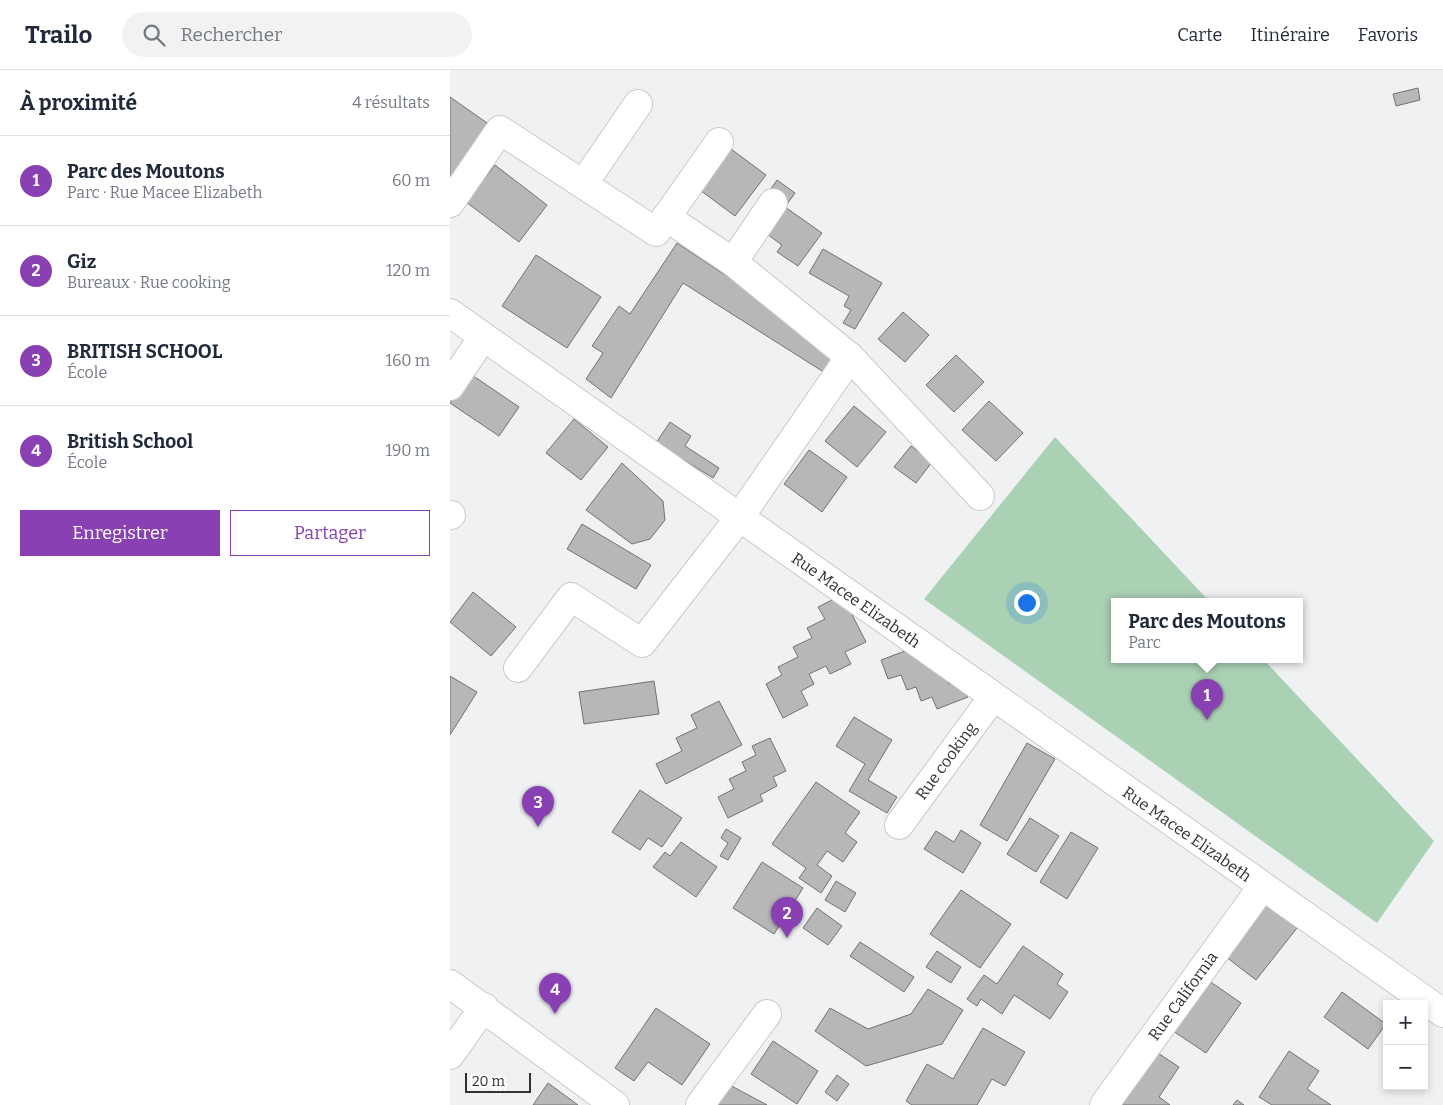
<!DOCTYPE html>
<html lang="fr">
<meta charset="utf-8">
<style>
body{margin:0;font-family:Bitter,serif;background:#f2f2f3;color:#1f2937}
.controls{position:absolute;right:15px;bottom:15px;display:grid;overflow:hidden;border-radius:0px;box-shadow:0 2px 8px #0003}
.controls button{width:45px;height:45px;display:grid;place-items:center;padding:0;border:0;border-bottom:1px solid #e0e1e3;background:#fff;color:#1f2937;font:25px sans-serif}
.scale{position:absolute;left:15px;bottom:12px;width:66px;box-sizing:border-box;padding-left:5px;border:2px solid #313132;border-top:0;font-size:14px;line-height:18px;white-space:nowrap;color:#313132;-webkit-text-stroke:4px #fefeff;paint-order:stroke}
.you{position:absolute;left:576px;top:532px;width:18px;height:18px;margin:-12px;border:4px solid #fff;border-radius:50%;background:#1a73e8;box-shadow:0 0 0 8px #1a73e833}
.badge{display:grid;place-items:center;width:32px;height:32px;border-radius:50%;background:#8840b2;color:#fff;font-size:16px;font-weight:700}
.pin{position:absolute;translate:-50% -41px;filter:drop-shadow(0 1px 2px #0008)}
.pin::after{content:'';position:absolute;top:26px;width:18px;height:15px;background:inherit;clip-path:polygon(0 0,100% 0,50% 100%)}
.popup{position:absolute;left:661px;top:528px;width:192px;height:65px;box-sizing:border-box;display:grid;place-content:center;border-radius:0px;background:#fff;filter:drop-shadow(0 1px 4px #0005);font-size:16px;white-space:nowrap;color:#747a83}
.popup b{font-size:19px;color:#1f2937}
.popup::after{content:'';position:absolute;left:50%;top:100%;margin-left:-10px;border:10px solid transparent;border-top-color:#fff}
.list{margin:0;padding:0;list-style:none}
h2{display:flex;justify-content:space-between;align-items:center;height:65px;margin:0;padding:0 20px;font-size:21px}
h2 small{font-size:16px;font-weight:400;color:#747a83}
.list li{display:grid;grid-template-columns:32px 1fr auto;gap:15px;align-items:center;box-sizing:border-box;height:90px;padding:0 20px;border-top:1px solid #e0e1e3}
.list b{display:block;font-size:19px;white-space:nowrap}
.list p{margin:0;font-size:16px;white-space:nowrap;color:#747a83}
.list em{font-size:16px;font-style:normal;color:#747a83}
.actions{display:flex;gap:10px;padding:15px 20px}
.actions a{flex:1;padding:11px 0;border:1px solid #8840b2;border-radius:0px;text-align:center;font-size:18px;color:#8840b2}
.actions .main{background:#8840b2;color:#fff}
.icon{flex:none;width:28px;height:28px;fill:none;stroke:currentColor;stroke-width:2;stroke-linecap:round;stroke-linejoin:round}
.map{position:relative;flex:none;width:993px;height:1035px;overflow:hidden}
header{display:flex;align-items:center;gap:30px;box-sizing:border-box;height:70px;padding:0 25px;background:#fff;border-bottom:1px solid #e0e1e3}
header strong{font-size:24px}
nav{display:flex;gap:28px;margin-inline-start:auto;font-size:18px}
.search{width:350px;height:45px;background:#f2f2f3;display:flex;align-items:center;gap:12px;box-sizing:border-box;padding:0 18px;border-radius:28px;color:#747a83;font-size:19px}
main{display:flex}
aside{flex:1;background:#fff}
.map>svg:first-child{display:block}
.green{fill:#abd1b5}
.building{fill:#b7b7b9;stroke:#727273}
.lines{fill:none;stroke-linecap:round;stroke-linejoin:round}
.minor-casing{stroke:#c8cacb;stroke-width:30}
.minor{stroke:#fff;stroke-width:28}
.labels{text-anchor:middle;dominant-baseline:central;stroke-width:4;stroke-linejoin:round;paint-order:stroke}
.street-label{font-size:16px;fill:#313132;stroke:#fefeff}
</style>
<header>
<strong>Trailo</strong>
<div class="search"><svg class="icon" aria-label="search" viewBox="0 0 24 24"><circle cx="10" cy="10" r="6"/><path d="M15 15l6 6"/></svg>Rechercher</div>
<nav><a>Carte</a><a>Itinéraire</a><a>Favoris</a></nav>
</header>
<main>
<aside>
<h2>À proximité<small>4 résultats</small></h2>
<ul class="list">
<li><span class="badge">1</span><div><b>Parc des Moutons</b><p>Parc · Rue Macee Elizabeth</p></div><em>60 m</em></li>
<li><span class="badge">2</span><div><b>Giz</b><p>Bureaux · Rue cooking</p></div><em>120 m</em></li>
<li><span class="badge">3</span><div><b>BRITISH SCHOOL</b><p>École</p></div><em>160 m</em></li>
<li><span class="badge">4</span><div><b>British School</b><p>École</p></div><em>190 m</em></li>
</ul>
<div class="actions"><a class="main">Enregistrer</a><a>Partager</a></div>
</aside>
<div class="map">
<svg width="993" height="1035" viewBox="0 0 993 1035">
<rect width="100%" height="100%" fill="#f0f1f2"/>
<path class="green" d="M605 367 759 531H664V589H813L984 771 927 853 474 529Z"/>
<g class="building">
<path d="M968 18 970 30 946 36 943 24Z"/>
<path d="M0 27 40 55 2 109 0 108Z"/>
<path d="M281 79 316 105 285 146 250 120Z"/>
<path d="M45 95 97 135 69 172 16 132Z"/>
<path d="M327 110 345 123 335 137 372 163 348 196 327 182 332 175 310 159 318 123Z"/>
<path d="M227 173 388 280 380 306 233 213 161 328 136 309 153 283 142 276 169 236 180 244Z"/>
<path d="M373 179 432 213 405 259 393 253 401 240 394 236 399 226 359 203Z"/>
<path d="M86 185 151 227 117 278 52 236Z"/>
<path d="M453 242 479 265 455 292 428 269Z"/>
<path d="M506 285 534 312 504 342 476 315Z"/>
<path d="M19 303 69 337 49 366 0 333Z"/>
<path d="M539 331 573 363 546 391 512 360Z"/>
<path d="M404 336 436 362 407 397 375 371Z"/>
<path d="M124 349 158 377 131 410 96 383Z"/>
<path d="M220 352 241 366 235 376 269 398 263 408 206 373Z"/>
<path d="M461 376 482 392 466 413 444 397Z"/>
<path d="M359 380 397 407 372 442 334 414Z"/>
<path d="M172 393 213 431 215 450 200 469 182 474 136 440Z"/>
<path d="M132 454 201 495 186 519 117 479Z"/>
<path d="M23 522 66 557 41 586 0 552Z"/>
<path d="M392 525 416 572 395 582 401 594 380 604 376 596 359 604 364 614 351 621 358 635 333 648 316 614 332 605 328 597 348 587 343 577 362 568 357 558 375 549 368 537Z"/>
<path d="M463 578 493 598 499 614 512 609 518 627 487 639 482 627 471 631 466 617 457 620 451 605 438 609 431 590Z"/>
<path d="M0 606 27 622 0 665Z"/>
<path d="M204 611 209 644 134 654 129 622Z"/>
<path d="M269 631 292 675 216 714 206 694 232 681 226 668 247 658 241 645Z"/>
<path d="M404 647 442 670 418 710 447 727 437 743 399 721 415 694 386 676Z"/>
<path d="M320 668 336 701 323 707 327 716 310 725 313 731 278 748 268 727 284 719 279 709 296 701 292 692 306 685 302 676Z"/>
<path d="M577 673 605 689 557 771 530 755Z"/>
<path d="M366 712 410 742 395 763 407 772 393 792 377 781 367 795 382 806 371 823 349 808 356 798 322 774Z"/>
<path d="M190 720 232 748 212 777 198 768 190 780 162 762Z"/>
<path d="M580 748 609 766 586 802 557 784Z"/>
<path d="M276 759 291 768 278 790 270 786 278 773 271 768Z"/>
<path d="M511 760 531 773 513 803 474 779 486 761 504 772Z"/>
<path d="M621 762 648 778 617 829 590 812Z"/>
<path d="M231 772 267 797 246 827 203 797 215 782 220 786Z"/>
<path d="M312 792 353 818 324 864 283 838Z"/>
<path d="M386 811 406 823 395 842 375 830Z"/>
<path d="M511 820 561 854 530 898 480 864Z"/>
<path d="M811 831 847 858 806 910 771 883Z"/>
<path d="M367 838 392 856 378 875 353 858Z"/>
<path d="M410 872 464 907 454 922 400 886Z"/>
<path d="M573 876 613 904 607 914 618 922 600 949 564 925 552 944 531 929 527 936 517 929 534 905 547 914Z"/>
<path d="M487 881 511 897 501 913 476 897Z"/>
<path d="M752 906 791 933 756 983 717 957Z"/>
<path d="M478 919 513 940 492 974 416 996 365 961 380 938 418 959 461 944Z"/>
<path d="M892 922 936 954 918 979 874 947Z"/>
<path d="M206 938 260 974 232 1015 198 992 184 1011 165 998Z"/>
<path d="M533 958 575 982 555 1016 542 1009 527 1035H462L456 1031 477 994 503 1009Z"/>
<path d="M323 971 368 1001 347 1034 301 1004Z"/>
<path d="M699 977 729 997 709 1027 720 1035H666Z"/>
<path d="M839 981 869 1001 857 1019 881 1035H822L809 1027Z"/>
<path d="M387 1005 399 1014 387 1031 375 1022Z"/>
<path d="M98 1013 128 1035H83Z"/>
<path d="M276 1013 317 1035H264Z"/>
<path d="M787 1030 794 1035H783Z"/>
</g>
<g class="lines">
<g class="minor-casing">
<g id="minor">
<path d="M134 113 188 34"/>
<path d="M0 133 50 60 206 162 269 72"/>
<path d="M323 133 283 192 400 287"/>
<path d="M216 147 283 192"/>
<path d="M0 243 993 943"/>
<path d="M0 316 33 267"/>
<path d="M0 445H1"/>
<path d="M68 598 121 527 192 573 289 448 400 287 530 426"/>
<path d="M449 755 543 627"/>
<path d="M0 914 165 1035"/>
<path d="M0 985 34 937"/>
<path d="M250 1035 317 944"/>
<path d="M654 1035 812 817"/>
</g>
</g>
<use href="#minor" class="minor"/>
</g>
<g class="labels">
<g class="street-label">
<text transform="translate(406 530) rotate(35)">Rue Macee Elizabeth</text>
<text transform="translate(496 691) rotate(-54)">Rue cooking</text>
<text transform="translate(737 764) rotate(35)">Rue Macee Elizabeth</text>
<text transform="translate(733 926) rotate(-54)">Rue California</text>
</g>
</g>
</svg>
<div class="controls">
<button>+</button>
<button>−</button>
</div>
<div class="scale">20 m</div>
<div class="you"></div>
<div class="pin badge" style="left:757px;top:650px">1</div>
<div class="popup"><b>Parc des Moutons</b>Parc</div>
<div class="pin badge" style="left:337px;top:868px">2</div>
<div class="pin badge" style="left:88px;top:757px">3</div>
<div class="pin badge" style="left:105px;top:944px">4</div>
</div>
</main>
